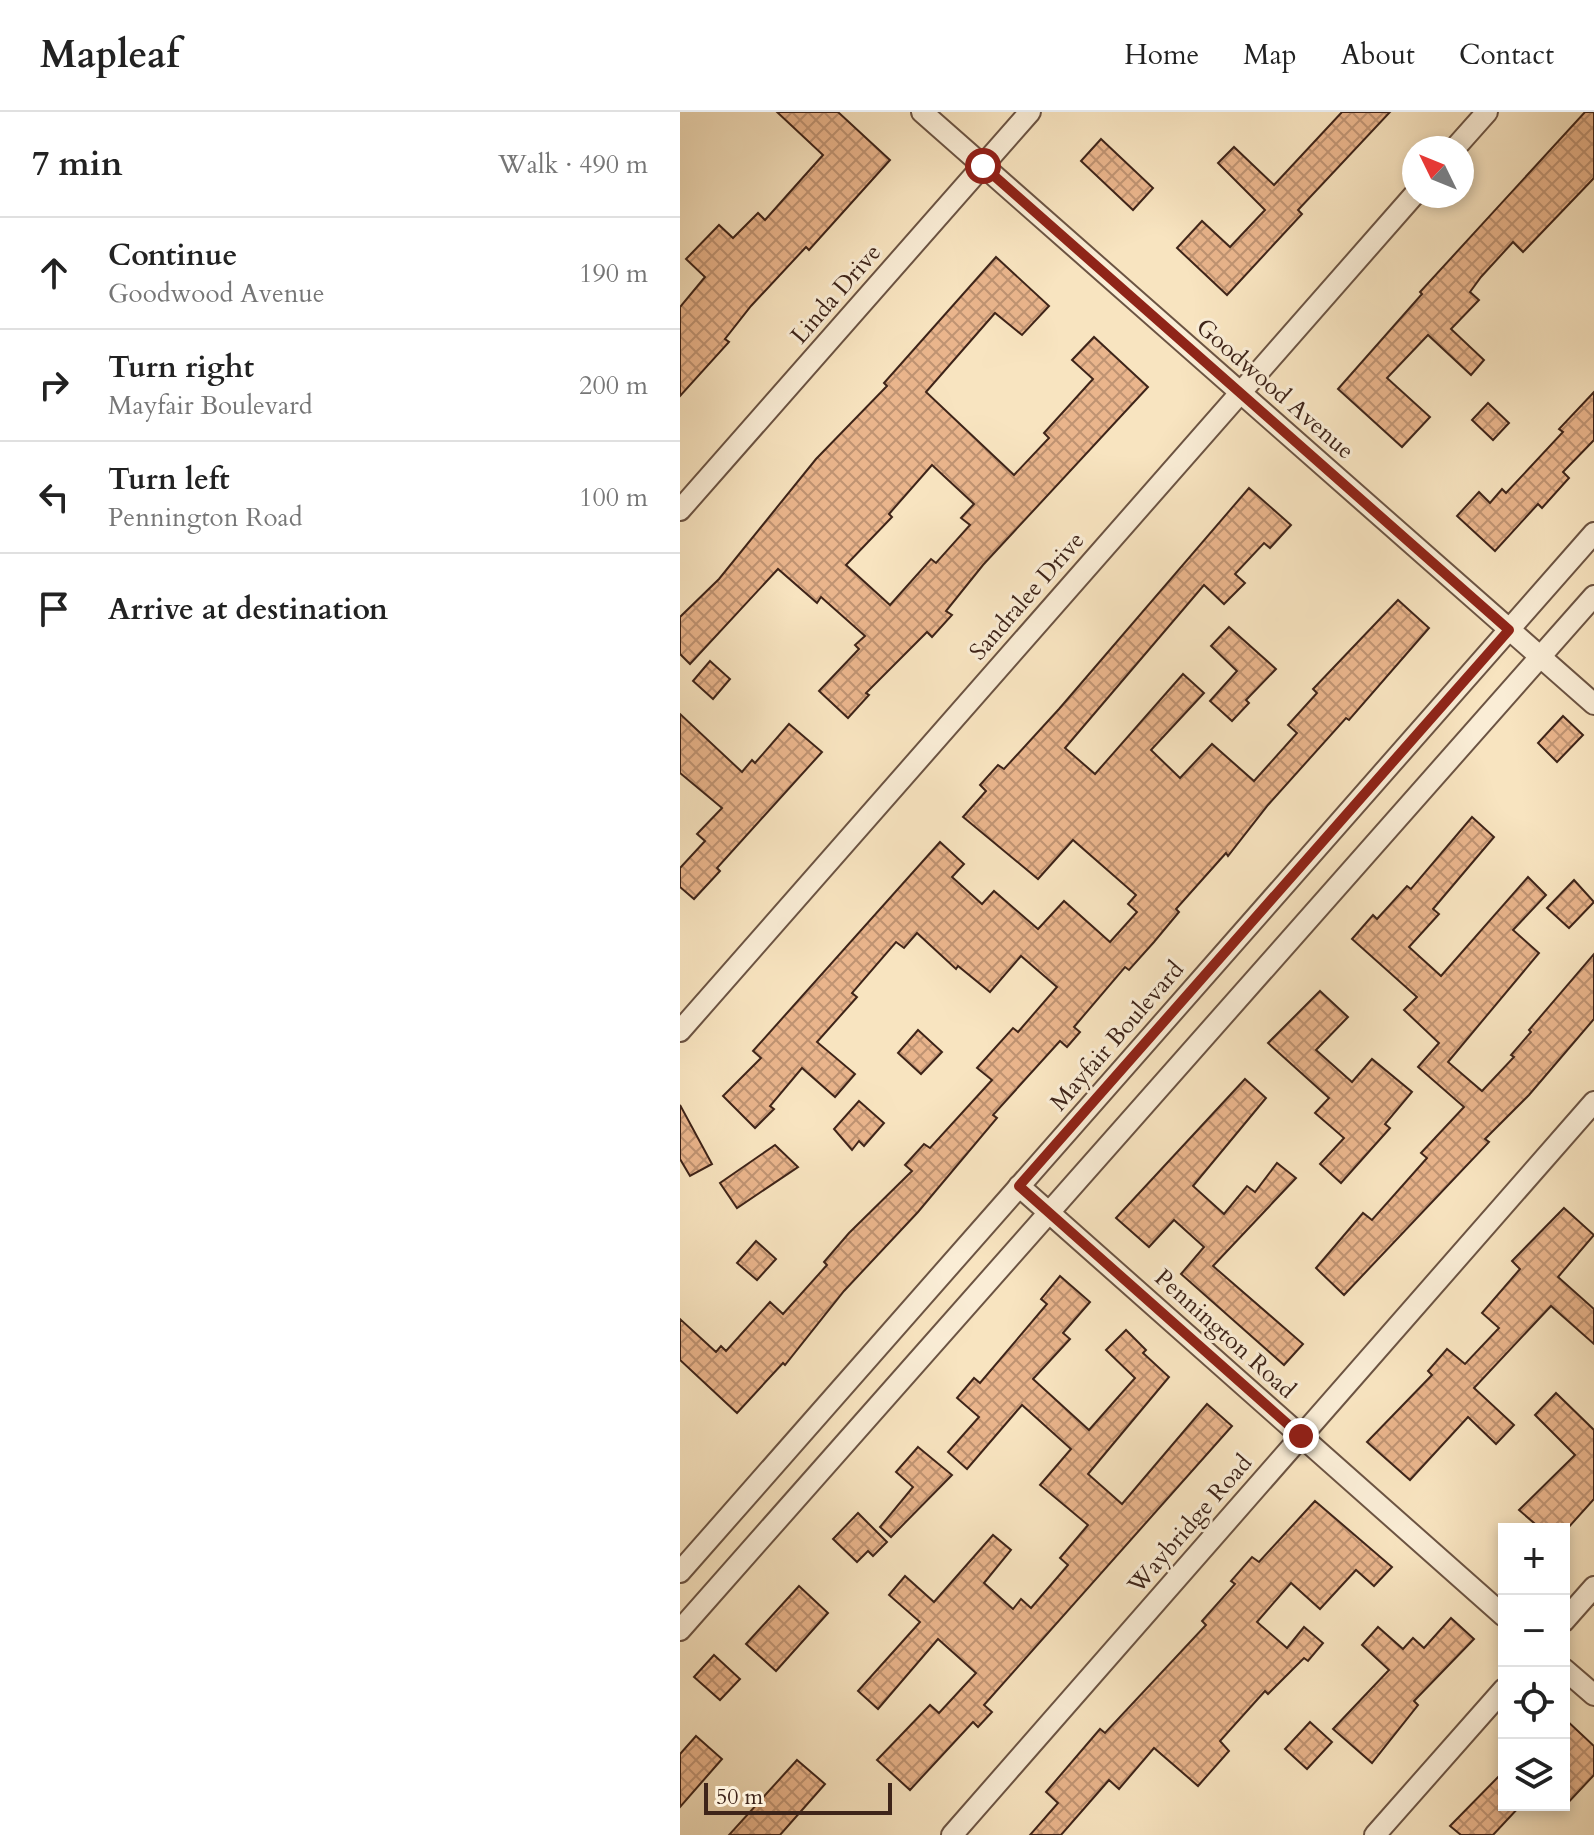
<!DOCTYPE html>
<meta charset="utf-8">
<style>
body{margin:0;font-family:Cardo,serif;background:#f2f2f2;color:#222}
.controls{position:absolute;right:24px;bottom:24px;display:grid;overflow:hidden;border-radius:0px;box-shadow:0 4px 12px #0003}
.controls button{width:72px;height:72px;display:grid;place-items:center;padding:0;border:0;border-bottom:2px solid #e0e0e0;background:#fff;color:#222;font:40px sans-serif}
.compass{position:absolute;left:722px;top:24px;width:72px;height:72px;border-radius:50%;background:#fff;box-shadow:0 4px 12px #0003;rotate:313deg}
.scale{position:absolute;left:24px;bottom:20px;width:188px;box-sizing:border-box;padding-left:8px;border:4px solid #3e2419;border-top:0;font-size:22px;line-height:28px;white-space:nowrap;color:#3e2419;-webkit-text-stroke:6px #faedd6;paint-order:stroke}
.stop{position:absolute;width:24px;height:24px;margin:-18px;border:6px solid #8f2418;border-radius:50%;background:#fff}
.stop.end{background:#8f2418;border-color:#fff;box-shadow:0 2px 8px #0008}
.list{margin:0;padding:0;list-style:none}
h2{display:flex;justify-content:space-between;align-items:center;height:104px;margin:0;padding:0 32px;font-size:34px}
h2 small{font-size:26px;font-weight:400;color:#767676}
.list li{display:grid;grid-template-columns:52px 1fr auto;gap:24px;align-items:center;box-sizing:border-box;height:112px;padding:0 32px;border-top:2px solid #e0e0e0}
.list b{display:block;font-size:30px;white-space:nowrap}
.list p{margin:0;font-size:26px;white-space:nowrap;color:#767676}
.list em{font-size:26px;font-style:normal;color:#767676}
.icon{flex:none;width:44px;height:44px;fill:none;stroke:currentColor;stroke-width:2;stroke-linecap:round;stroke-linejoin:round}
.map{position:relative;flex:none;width:914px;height:1723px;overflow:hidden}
header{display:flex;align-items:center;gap:48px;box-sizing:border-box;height:112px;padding:0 40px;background:#fff;border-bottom:2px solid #e0e0e0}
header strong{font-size:38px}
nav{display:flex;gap:44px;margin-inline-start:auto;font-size:28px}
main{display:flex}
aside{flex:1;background:#fff}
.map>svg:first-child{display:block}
.building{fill:url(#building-cross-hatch);stroke:#3e2419;stroke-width:2;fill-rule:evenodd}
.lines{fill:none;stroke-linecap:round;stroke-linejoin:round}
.street-casing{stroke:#6c5443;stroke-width:24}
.street{stroke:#faedd6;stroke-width:20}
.route{stroke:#8f2418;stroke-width:10}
.labels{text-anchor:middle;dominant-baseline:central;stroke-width:6;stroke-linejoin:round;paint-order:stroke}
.street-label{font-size:24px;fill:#3e2419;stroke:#faedd6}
</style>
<header>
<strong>Mapleaf</strong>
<nav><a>Home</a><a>Map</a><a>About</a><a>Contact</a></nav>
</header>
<main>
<aside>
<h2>7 min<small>Walk · 490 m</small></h2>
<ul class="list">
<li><svg class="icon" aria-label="ahead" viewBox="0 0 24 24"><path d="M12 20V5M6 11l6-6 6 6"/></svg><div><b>Continue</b><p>Goodwood Avenue</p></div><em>190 m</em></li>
<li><svg class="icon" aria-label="right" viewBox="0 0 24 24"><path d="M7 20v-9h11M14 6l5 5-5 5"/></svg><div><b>Turn right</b><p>Mayfair Boulevard</p></div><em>200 m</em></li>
<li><svg class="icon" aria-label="left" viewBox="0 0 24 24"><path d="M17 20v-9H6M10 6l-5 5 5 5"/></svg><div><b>Turn left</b><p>Pennington Road</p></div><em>100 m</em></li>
<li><svg class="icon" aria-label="arrive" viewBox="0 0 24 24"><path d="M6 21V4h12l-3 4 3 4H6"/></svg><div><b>Arrive at destination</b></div></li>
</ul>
</aside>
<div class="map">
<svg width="914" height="1723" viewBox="0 0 914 1723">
<defs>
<pattern id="building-cross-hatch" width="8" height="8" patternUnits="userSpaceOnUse" patternTransform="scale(2)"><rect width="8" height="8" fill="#eab58c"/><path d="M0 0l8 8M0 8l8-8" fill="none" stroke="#bf9372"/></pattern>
</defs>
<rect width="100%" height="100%" fill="#f8e4c0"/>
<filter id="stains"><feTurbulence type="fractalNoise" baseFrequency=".0025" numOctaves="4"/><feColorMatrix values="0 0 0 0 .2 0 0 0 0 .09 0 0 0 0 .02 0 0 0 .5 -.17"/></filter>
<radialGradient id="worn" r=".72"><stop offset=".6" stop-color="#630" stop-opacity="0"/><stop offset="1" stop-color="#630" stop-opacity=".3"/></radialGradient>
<g class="building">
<path d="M97 0H158L210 48 129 138 126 135 71 194 45 227 49 230 0 284V195L25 165 6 147 39 113 53 126 78 101 85 108 143 43Z"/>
<path d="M662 0H710L618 98 622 102 547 183 497 136 522 109 550 135 585 98 538 51 554 35 594 73Z"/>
<path d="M905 0H914V66L843 140 833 130 801 165 790 180 799 188 771 217 804 248 791 263 748 223 707 266 750 305 722 335 658 277 742 182 740 180Z"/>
<path d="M421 27 473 76 453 98 401 49Z"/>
<path d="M316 145 369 194 342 223 315 201 246 280 334 363 369 326 364 321 413 267 392 248 414 225 468 275 303 453 266 499 272 503 252 525 247 520 186 581 189 583 168 606 139 579 179 537 175 533 185 524 141 485 137 491 98 457 10 552 0 542V505L39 467 136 347 207 274 204 271ZM252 353 294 392 281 406 290 413 256 451 251 447 210 493 166 453 212 405 209 402Z"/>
<path d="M914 280V328L883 360 889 366 862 396 858 392 815 439 777 404 799 380 810 391 822 377 826 381 883 320 879 317Z"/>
<path d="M808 291 829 311 813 328 792 308Z"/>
<path d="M569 376 611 413 590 436 584 431 555 462 565 471 544 492 524 473 385 636 415 662 503 562 524 581 471 638 500 666 532 632 574 669 617 621 608 613 637 581 633 577 718 488 749 516 669 608 666 606 588 693 548 744 546 741 496 797 499 800 474 830 449 858 445 855 394 915 400 920 387 935 380 929 313 1003 317 1006 238 1100 164 1179 105 1253 103 1251 57 1301 0 1248V1207L36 1240 41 1234 46 1239 90 1190 103 1202 147 1153 144 1150 169 1121 232 1059 225 1053 244 1032 250 1036 312 968 297 956 333 916 338 920 377 875 341 844 310 880 278 854 276 857 237 821 224 836 216 830 172 881 177 885 137 930 175 962 155 985 122 956 90 994 94 997 75 1016 43 984 81 946 73 939 260 730 284 752 272 765 302 792 314 779 358 817 384 789 430 830 457 800 448 792 456 783 393 728 358 767 283 705 306 679 300 673 318 653 324 657 379 597Z"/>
<path d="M549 515 596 557 566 588 569 591 552 609 530 589 557 559 531 534Z"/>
<path d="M30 549 50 567 33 587 13 569Z"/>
<path d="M0 602 62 660 72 648 75 651 109 612 142 640 37 756 40 759 14 787 0 775V756L25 729 17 722 42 696 0 661Z"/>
<path d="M883 604 903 623 877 650 858 631Z"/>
<path d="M792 705 814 725 753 797 759 802 729 835 761 864 848 765 866 783 833 818 859 841 768 950 802 979 834 945 831 943 851 920 849 918 914 842V907L849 983 805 1027 809 1030 664 1183 636 1156 683 1101 692 1108 747 1046 741 1041 784 995 738 955 759 931 724 898 737 885 672 827 693 803 697 807 727 774 731 777Z"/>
<path d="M894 768 914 790 889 816 867 796Z"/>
<path d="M640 879 668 905 636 938 672 970 692 947 732 980 705 1012 710 1016 661 1071 640 1052 664 1026 635 1001 649 986 588 931Z"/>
<path d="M238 918 262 940 241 962 218 941Z"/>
<path d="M565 967 586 986 513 1074 544 1102 567 1074 575 1080 597 1051 616 1066 533 1154 623 1232 604 1253 501 1162 524 1135 494 1108 469 1135 436 1106Z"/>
<path d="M179 989 204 1011 184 1034 179 1029 172 1038 154 1017Z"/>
<path d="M0 993 32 1052 10 1064 0 1047Z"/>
<path d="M95 1033 118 1055 57 1096 40 1071Z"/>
<path d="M884 1096 914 1123 878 1165 914 1197V1232L871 1194 794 1276 834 1313 816 1332 788 1305 730 1368 687 1330 752 1263 748 1259 767 1237 785 1252 819 1216 802 1201 840 1157 832 1149Z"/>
<path d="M76 1129 96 1147 77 1168 57 1151Z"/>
<path d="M380 1164 410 1190 383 1221 390 1227 353 1267 409 1318 455 1266 426 1238 446 1218 466 1238 463 1241 489 1265 408 1362 442 1392 527 1292 552 1314 304 1593 312 1600 298 1615 293 1610 230 1678 197 1648 250 1593 259 1601 296 1561 258 1527 198 1597 178 1579 240 1510 209 1483 225 1464 254 1490 313 1423 331 1438 304 1471 333 1497 341 1487 351 1496 388 1453 380 1446 408 1413 360 1373 391 1337 342 1293 287 1357 268 1340 299 1305 277 1286 294 1266 300 1271 367 1192 361 1187Z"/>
<path d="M876 1281 914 1318V1387L887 1417H861L839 1398 895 1343 855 1303Z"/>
<path d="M238 1335 272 1363 211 1425 200 1415 233 1375 216 1360Z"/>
<path d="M635 1389 712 1455 694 1474 676 1458 640 1497 611 1471 577 1510 607 1536 624 1515 643 1531 628 1549 624 1546 588 1582 585 1579 540 1629 549 1639 518 1674 474 1636 439 1677 429 1668 381 1723H350L378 1691 366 1680 420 1617 425 1621 526 1513 522 1509 555 1472 551 1469 572 1445 579 1450Z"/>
<path d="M178 1401 207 1430 193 1444 188 1439 177 1450 153 1427Z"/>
<path d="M119 1474 148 1501 96 1559 66 1532Z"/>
<path d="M771 1506 794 1527 734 1589 738 1593 692 1651 653 1617 709 1558 682 1533 698 1515 723 1537 733 1526 744 1536Z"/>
<path d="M34 1543 60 1567 40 1588 14 1565Z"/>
<path d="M884 1606 914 1634V1663L884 1695Z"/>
<path d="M630 1610 652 1630 627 1657 605 1637Z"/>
<path d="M16 1624 42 1647 0 1695V1642Z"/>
<path d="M117 1648 145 1672 100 1723H49Z"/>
<path d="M824 1659V1693H841L813 1723H781L770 1714Z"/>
</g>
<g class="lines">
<g class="street-casing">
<g id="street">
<path d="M242 0 914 592"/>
<path d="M775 36 807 0"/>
<path d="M0 398 350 0"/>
<path d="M0 919 734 83"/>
<path d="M339 1074 824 1504"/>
<path d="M0 1460 914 421"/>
<path d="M884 1509 914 1475"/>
<path d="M0 1518 914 484"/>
<path d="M884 1557 914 1583"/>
<path d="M272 1723 914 990"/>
<path d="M695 1723 824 1577"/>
</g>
</g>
<use href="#street" class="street"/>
</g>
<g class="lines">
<path class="route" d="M303 54 829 518 339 1074 621 1324"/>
</g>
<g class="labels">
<g class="street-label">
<text transform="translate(156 182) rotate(-49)">Linda Drive</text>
<text transform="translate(595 277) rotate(41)">Goodwood Avenue</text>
<text transform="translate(347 484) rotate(-49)">Sandralee Drive</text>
<text transform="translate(437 924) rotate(-49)">Mayfair Boulevard</text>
<text transform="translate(545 1222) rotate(42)">Pennington Road</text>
<text transform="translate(510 1412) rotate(-49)">Waybridge Road</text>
</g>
</g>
<rect width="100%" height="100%" filter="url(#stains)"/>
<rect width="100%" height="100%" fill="url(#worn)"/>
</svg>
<div class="controls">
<button>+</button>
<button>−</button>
<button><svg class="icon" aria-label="locate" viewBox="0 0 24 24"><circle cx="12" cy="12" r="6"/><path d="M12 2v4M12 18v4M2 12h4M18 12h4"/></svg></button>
<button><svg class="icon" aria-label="layers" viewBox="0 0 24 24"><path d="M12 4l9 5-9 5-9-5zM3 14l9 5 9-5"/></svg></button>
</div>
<svg class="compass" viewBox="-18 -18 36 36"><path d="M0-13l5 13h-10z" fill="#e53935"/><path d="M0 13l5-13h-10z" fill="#767676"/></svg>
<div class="scale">50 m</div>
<div class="stop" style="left:303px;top:54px"></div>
<div class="stop end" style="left:621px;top:1324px"></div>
</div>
</main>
